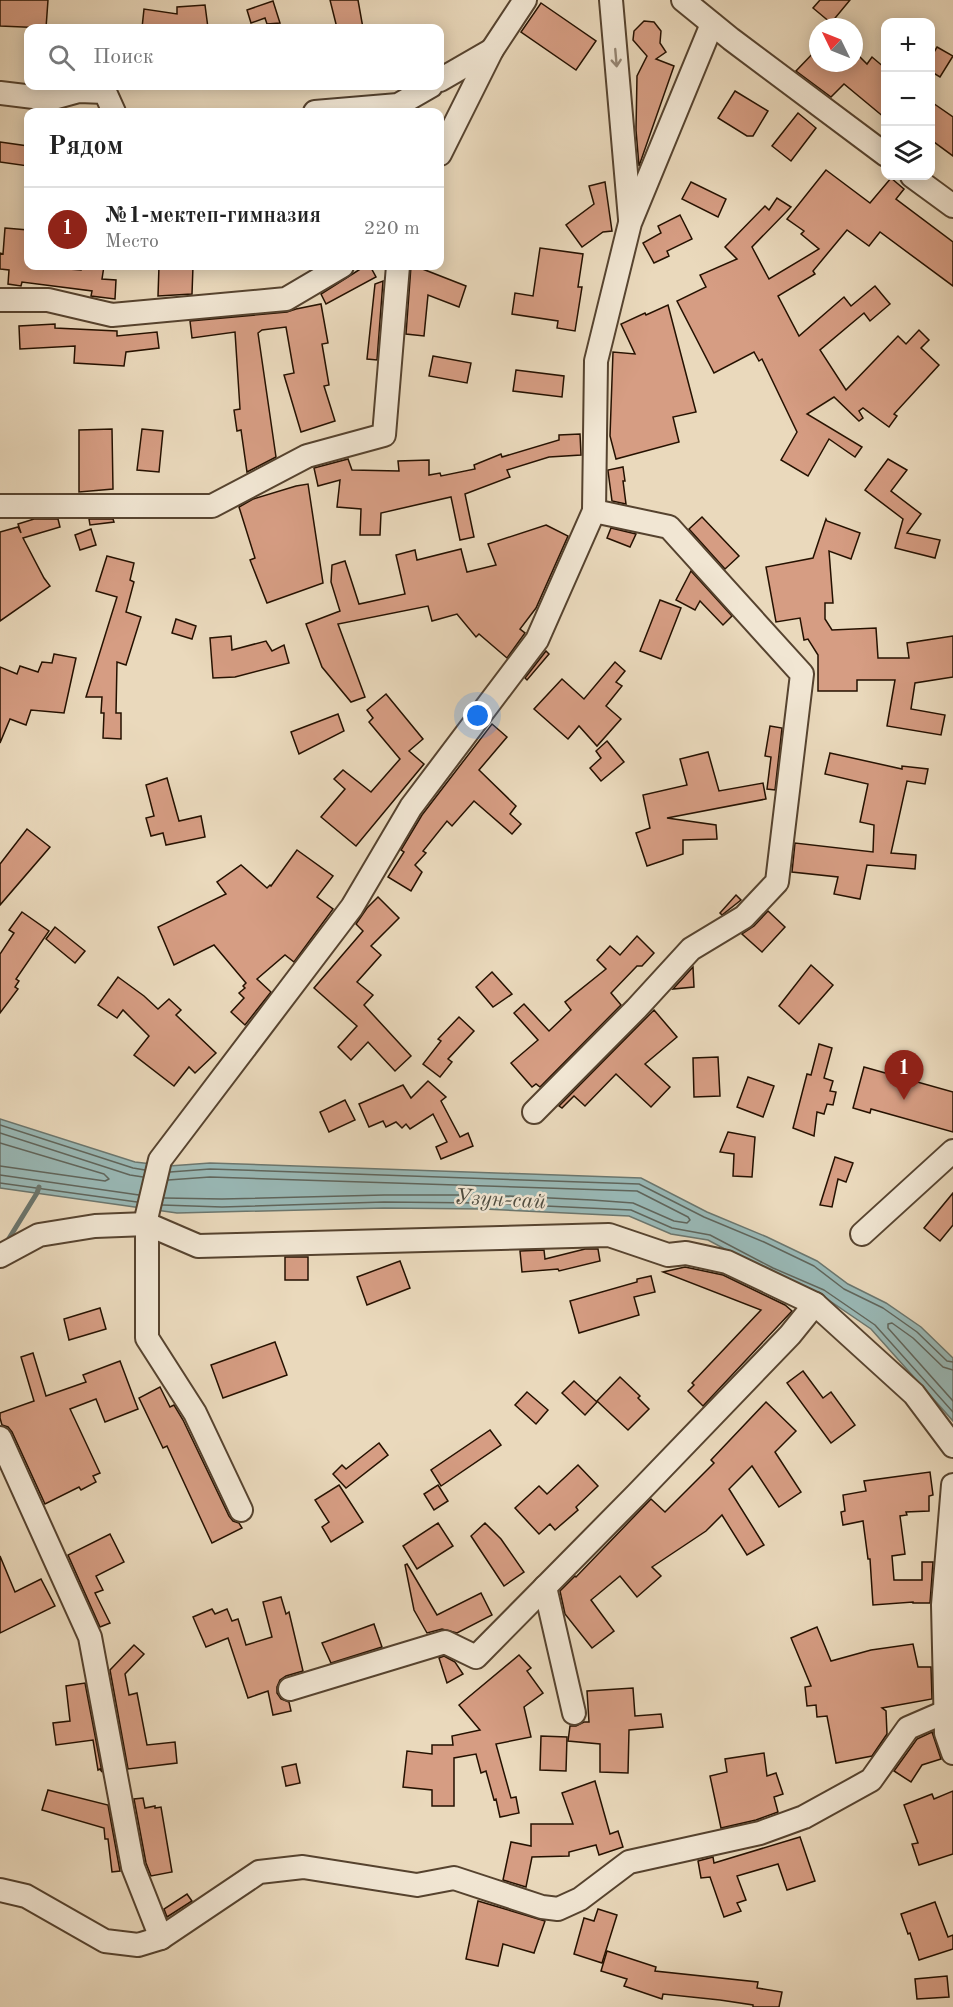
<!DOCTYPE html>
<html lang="ru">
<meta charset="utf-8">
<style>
body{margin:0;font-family:"Old Standard TT",serif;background:#f6f6f6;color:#222}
.controls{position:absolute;right:18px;top:18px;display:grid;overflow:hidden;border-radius:12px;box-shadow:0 3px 15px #0003}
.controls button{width:54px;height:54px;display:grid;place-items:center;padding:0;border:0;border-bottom:2px solid #e0e0e0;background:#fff;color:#222;font:30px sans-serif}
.compass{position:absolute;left:809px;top:18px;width:54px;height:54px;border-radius:50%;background:#fff;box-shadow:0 3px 15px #0003;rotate:313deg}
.you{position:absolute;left:478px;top:716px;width:21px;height:21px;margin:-15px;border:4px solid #fff;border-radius:50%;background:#1a73e8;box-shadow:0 0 0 9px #1a73e833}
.badge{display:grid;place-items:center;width:39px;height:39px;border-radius:50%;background:#8f2418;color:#fff;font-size:20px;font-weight:700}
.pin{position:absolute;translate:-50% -50px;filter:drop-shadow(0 2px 3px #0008)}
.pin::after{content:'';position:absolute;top:32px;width:21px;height:18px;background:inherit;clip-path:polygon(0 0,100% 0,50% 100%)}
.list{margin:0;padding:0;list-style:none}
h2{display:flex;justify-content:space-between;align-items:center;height:78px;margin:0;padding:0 24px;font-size:26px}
h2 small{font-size:20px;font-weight:400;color:#767676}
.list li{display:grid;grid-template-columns:39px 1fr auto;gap:18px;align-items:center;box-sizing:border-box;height:84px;padding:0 24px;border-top:2px solid #e0e0e0}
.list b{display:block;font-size:22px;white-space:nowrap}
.list p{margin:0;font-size:20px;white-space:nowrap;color:#767676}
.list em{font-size:20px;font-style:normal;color:#767676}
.icon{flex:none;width:33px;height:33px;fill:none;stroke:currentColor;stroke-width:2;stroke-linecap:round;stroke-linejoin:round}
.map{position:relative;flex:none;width:953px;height:2007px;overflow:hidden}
.search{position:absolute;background:#fff;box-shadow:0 3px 15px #0003;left:24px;top:24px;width:420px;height:66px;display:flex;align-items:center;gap:15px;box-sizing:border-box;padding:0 21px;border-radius:12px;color:#767676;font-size:22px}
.panel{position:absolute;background:#fff;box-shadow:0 3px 15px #0003;left:24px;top:108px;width:420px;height:162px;border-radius:12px}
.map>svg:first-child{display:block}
.water{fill:#99b9b7;stroke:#6b766e;stroke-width:1.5}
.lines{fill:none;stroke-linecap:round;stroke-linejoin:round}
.shore{stroke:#5f655c;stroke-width:1.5}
.stream{stroke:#6b766e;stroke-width:5}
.building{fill:#d69d83;stroke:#251100;stroke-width:1.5}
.minor-casing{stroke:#56432f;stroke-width:26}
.minor{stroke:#f1e6d3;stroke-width:22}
.oneway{stroke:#958674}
.labels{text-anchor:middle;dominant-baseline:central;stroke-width:5;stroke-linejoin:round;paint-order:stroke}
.water-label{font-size:22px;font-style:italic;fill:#4e4c40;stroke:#f1e6d3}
</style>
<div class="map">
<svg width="953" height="2007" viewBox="0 0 953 2007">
<rect width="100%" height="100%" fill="#ead9bc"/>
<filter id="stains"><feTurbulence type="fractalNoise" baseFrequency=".00333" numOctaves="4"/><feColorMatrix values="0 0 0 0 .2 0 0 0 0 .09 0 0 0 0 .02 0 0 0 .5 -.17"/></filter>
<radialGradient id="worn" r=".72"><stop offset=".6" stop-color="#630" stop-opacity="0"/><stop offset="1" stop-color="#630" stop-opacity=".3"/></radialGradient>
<path class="water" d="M0 1119 135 1162 169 1166 210 1163 641 1178 707 1212 767 1237 817 1261 848 1284 886 1303 921 1327 953 1358V1421L871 1329 821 1295 770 1273 708 1240 671 1234 629 1216 484 1209 384 1208 177 1213 0 1188Z"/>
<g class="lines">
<g class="shore">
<path d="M0 1125 133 1168 145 1170"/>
<path d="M0 1133 130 1175 143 1177"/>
<path d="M0 1143 104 1174 109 1179 105 1181 0 1166"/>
<path d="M170 1172 210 1169 639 1184 704 1217 764 1242 814 1266 844 1289 883 1308 917 1332 947 1361 953 1362"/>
<path d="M0 1175 139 1195"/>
<path d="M0 1183 137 1202"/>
<path d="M164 1198 222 1199 384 1195H484L592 1200 633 1203 674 1221 687 1223 690 1220 688 1217 637 1191 210 1177 168 1180"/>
<path d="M162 1205 222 1207 384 1202 484 1203 631 1210 672 1228 710 1235 773 1268 824 1290 875 1325 953 1412"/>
<path d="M953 1370 943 1367 913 1338 892 1323 888 1324V1328L953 1401"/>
</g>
<path class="stream" d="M8 1240 37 1193 39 1187"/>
</g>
<g class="building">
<path d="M0 0H48L46 28 0 26Z"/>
<path d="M330 0H358L363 28H337Z"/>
<path d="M820 0H850L831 23 813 8Z"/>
<path d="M273 1 280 23 267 24 265 18 251 23 247 10Z"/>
<path d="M541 3 596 41 576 70 521 32Z"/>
<path d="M205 5 208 28H142L144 9 177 14V7Z"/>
<path d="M644 21 654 22 661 31 660 43 666 52 656 59 674 66 639 166 636 130 637 76 647 56 633 40 634 31Z"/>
<path d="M937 47 953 56 940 77 930 71V59Z"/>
<path d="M818 48V63H854V51L867 64 872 57 885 68V118L844 84 831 97 796 71Z"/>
<path d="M735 91 768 111 753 136H747L718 118Z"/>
<path d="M930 101 953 117V156L930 139Z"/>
<path d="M798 113 816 128 791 161 772 146Z"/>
<path d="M0 142 28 146V166L0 162Z"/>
<path d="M826 170 870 203 891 178 904 189 896 199 953 242V286L880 232 869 246 847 230 813 271 815 274 778 296 799 336 844 297 851 306 875 286 890 304 870 321 864 313 820 350 846 390 898 336 906 344 919 330 929 340 921 348 939 365 894 414 897 416 889 427 863 408 859 411 863 418 859 421 834 397 807 414 862 447 855 457 829 439 808 476 781 460 797 432 762 359 759 361 754 352 714 373 677 301 706 287 700 275 737 259 725 247 765 206 769 210 777 198 791 207 752 247 769 279 819 249 801 234 804 231 787 219Z"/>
<path d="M605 182 612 231 603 232 582 247 566 225 594 204 589 186Z"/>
<path d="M691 182 726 199 718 217 682 199Z"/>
<path d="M680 215 692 239 667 251 669 256 654 263 643 243 661 233 658 226Z"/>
<path d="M5 228 28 230V266L81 270V266H104L102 279 116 280 115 299 91 296 92 291 22 282 21 286 8 284 9 270 0 269V253L3 254Z"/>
<path d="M540 248 583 254 578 287H582L575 331 557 328 558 321 512 314 515 293 533 296Z"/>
<path d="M159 266H193L192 294 158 296Z"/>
<path d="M365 266H370L376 277 326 304 321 294Z"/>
<path d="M411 266H421L420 268 466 286 459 307 428 295 424 336 406 334Z"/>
<path d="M383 281 377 360 367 359 375 284Z"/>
<path d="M321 304 328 343 322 344 329 385 324 386 335 421 301 432 284 375 294 373 286 327 262 330 258 333 276 457 247 472 241 430 237 431 234 410 240 409 235 332 192 338 190 321 287 312 296 309Z"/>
<path d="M668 305 696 412 673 417 679 442 616 459 610 436 613 352 635 354 621 324 645 313 646 315Z"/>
<path d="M55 324V328L117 331V336L157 332 159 348 126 352 124 366 74 363 75 346 20 349 19 326Z"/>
<path d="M433 356 471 363 467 383 429 376Z"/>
<path d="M516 370 564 376 562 397 513 391Z"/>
<path d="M112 429 113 489 79 492V430Z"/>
<path d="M142 429 163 431 159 472 137 470Z"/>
<path d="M580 434 581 455 549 457 507 470 510 477 465 494 474 537 460 540 451 497 381 513 380 535H360L361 509 337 507 340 480 318 486 314 468 348 459 352 470 399 471 398 461 429 460V475L440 473 441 476 475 469 474 465 501 454 502 457 559 440V435Z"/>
<path d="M888 459 907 470 891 491 921 514 907 533 940 540 935 558 895 548 903 519 865 490Z"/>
<path d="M623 467 625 481H623L626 504 612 501 608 471V470Z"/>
<path d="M308 484 323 583 267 603 250 560 255 558 239 507 253 499 296 486Z"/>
<path d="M702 517 739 556 725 569 689 529Z"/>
<path d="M34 519H58L60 527 23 538 44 578 50 586 0 621V532L18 527 21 533 18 524Z"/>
<path d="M89 519H113L114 522 90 525Z"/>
<path d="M826 519 827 521 860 533 851 559 829 551 833 603H825V619L832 630 876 628 878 658H909L907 643 953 636V677L915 683 911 709 945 715 941 735 887 726 895 680H857V691H818V655L808 639 804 640 800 618 776 622 766 567 813 558Z"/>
<path d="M546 525 568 536 536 608 520 629 525 633 507 658 479 634 476 637 457 614 432 621 428 606 338 624 365 697 351 702 322 667 306 624 340 611 331 582 332 565 345 561 359 604 405 594 396 555 415 550 417 560 461 549 467 572 496 565 488 544Z"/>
<path d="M611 528 636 534 630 547 607 538Z"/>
<path d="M91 529 96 545 80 550 75 535Z"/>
<path d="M107 556 134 563 130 580 134 582 126 612 141 617 126 665 117 662 116 713H121V739L103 738 104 713H101L102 697H86L117 597 96 591Z"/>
<path d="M691 571 732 616 723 625 700 601 695 610 676 600Z"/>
<path d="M660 600 681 608 661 659 640 651Z"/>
<path d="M176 619 196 626 192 639 172 633Z"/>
<path d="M231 636 232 650 266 641 272 651 284 645 289 663 235 677 213 678 210 638Z"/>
<path d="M546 651 549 654 527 680 525 678Z"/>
<path d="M54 654 76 658 64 713 31 710 26 725 10 719 0 743V667L17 674 20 666 38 672 42 662 52 663Z"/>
<path d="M615 662 625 671 616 682 622 686 606 706 621 719 597 746 579 726 568 739 534 709 562 679 584 699Z"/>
<path d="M386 694 423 739 409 751 424 764 356 846 321 817 345 789 334 779 343 770 371 792 400 759 369 722 373 718 367 710Z"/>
<path d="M338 714 344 731 299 754 291 732Z"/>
<path d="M492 724 507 737 479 770 516 806 510 814 521 824 512 834 474 801 452 826 447 821 423 851 426 853 415 865 422 872 411 891 388 877 404 852 401 850 422 815Z"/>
<path d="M770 726 782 728 775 790 767 789 771 757 765 756Z"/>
<path d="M607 741 624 762 601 781 590 768 601 758 596 751Z"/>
<path d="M708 752 719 791 763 783 766 799 667 818 716 825 717 839 683 840V854L647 866 636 833 650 828 643 795 687 785 680 759Z"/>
<path d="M830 753 902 769V766L928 769 925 784 907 781 891 853 916 855 915 869 867 865 860 899 834 894 838 877 792 872 795 843 873 852 874 825 860 822 868 784 825 774Z"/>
<path d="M167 778 179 821 201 816 205 837 166 845 163 833 151 836 146 818 154 816 146 785Z"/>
<path d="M27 829 50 847 0 905V864Z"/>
<path d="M297 850 333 876 317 897 333 909 294 962 285 955 257 979 271 992 245 1025 231 1012 244 998 239 993 245 988 243 986 246 983 214 945 174 965 158 927 226 894 217 882 241 865 267 888 270 885 271 886Z"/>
<path d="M736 895 741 900 722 915 720 913Z"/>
<path d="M378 897 399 918 371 946 381 955 357 982 373 995 364 1005 411 1056 395 1071 368 1042 351 1060 338 1047 357 1026 314 988 363 931 356 924 367 908Z"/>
<path d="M768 911 785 927 762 952 742 934 754 926Z"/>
<path d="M22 912 49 931 16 979 19 981 15 987 18 989 0 1013V954L14 933 9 930Z"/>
<path d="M55 927 85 951 75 963 46 939Z"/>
<path d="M637 936 654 953 642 966H637L611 993 621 1005 540 1087 536 1084 532 1087 511 1063 538 1040 514 1013 524 1004 549 1031 571 1010 565 1002 606 969 597 960 610 946 620 955Z"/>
<path d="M811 965 833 985 799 1024 779 1006Z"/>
<path d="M693 967 694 987 673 989Z"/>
<path d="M492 972 512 994 493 1007 476 987Z"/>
<path d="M118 977 144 996 158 1009 169 999 181 1010 176 1015 216 1053 195 1073 189 1067 174 1086 134 1055 149 1036 123 1010 117 1018 98 1005Z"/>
<path d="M654 1010 677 1037 645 1064 670 1087 651 1107 616 1074 585 1106 574 1096 562 1108 559 1106Z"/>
<path d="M459 1017 474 1031 448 1059 452 1062 440 1077 423 1064 441 1041 438 1039Z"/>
<path d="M819 1044 832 1048 824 1078 833 1081 830 1091 836 1092 833 1105 827 1104 824 1114 817 1112 814 1136 793 1128 807 1074 811 1075Z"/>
<path d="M718 1057 720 1096 694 1097 693 1058Z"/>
<path d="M864 1067 953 1092V1132L871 1109 870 1113 853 1108Z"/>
<path d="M748 1077 774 1086 763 1117 737 1107Z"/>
<path d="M428 1081 446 1097 441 1101 460 1137 468 1133 473 1146 441 1159 436 1147 447 1142 433 1114 410 1129 406 1124 402 1128 396 1122 386 1127 383 1121 369 1127 359 1104 403 1085 411 1098Z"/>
<path d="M345 1100 355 1120 329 1132 320 1112Z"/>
<path d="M728 1132 755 1137 752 1177 733 1176 734 1154 720 1152Z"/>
<path d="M835 1157 853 1163 846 1182 838 1179 832 1207 820 1205Z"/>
<path d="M953 1193V1225L940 1241 924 1228Z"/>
<path d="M585 1249H598L600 1261 559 1271 558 1269 522 1272 520 1251 544 1250 545 1259Z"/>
<rect x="285" y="1257" width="23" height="23"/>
<path d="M400 1261 410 1288 367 1305 357 1277Z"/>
<path d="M685 1267 723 1275 785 1305 792 1311 703 1406 688 1391 694 1385 692 1383 761 1310 663 1272Z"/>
<path d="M651 1276 655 1292 634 1297 639 1315 579 1333 570 1301 637 1282V1279Z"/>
<path d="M100 1308 106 1329 69 1340 64 1319Z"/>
<path d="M275 1342 287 1375 223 1398 211 1365Z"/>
<path d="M33 1353 46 1396 86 1382 83 1375 120 1361 138 1409 105 1422 96 1399 70 1409 100 1473 93 1476 96 1482 81 1490 79 1487 45 1504 12 1432 8 1427 2 1425 0 1418V1413L34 1401 21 1357Z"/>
<path d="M803 1371 823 1398 831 1392 855 1425 831 1443 787 1383Z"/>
<path d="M620 1377 640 1396 638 1398 649 1409 628 1430 597 1401Z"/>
<path d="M574 1381 597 1402 585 1415 562 1393Z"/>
<path d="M160 1387 170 1407 174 1405 183 1420 229 1516 233 1521 239 1523 242 1528 212 1543 167 1446 163 1448 139 1398Z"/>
<path d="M527 1392 548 1410 536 1424 515 1405Z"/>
<path d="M766 1402 796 1431 775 1452 801 1492 779 1507 752 1466 729 1489 764 1545 747 1555 722 1515 706 1531 652 1567 661 1576 637 1597 620 1576 591 1600 614 1631 592 1648 565 1614 560 1591 575 1576 576 1577 651 1499 665 1512 714 1463 711 1460Z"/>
<path d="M490 1430 501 1445 441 1486 431 1470Z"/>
<path d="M379 1443 388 1455 346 1488 333 1474 342 1465 346 1469Z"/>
<path d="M578 1465 598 1486 576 1507 578 1510 555 1530 550 1524 539 1534 515 1508 539 1486 547 1494Z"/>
<path d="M930 1472 933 1495 929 1496V1511L906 1512 907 1515 900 1516 905 1554 892 1556 894 1580H922V1562H933L930 1603H913V1602L873 1605 870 1559H868L863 1521 843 1525 841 1512 845 1511 843 1495 866 1491 864 1481Z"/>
<path d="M339 1485 363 1522 331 1542 322 1527 329 1522 315 1500Z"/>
<path d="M438 1485 448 1501 434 1510 424 1494Z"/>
<path d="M438 1523 453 1546 417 1569 403 1546Z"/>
<path d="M485 1523 501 1539 524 1572 504 1586 471 1536Z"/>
<path d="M110 1534 124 1562 96 1576 103 1590 95 1593 110 1623 100 1627 68 1555Z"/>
<path d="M0 1556 15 1592 41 1579 55 1606 0 1633Z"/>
<path d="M407 1564 437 1615 481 1593 492 1615 457 1633 442 1629 427 1633 414 1610 405 1565Z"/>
<path d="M281 1597 286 1614 289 1612 303 1671 286 1676 280 1680 277 1687V1693L281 1699 289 1702 291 1711 273 1715 268 1691 248 1698 228 1638 206 1647 193 1617 212 1609 215 1614 227 1609 232 1621 238 1619 246 1645 272 1637 263 1602Z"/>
<path d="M374 1624 382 1647 331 1663 322 1643Z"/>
<path d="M817 1627 831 1661 871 1650 913 1644 918 1667H931L932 1699 882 1708 886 1711 887 1734 872 1756 836 1763 827 1716 817 1717 816 1705 807 1706 805 1687 811 1686 791 1638Z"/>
<path d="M134 1645 144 1654 125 1674 129 1695 137 1693 147 1745 175 1742 177 1763 128 1769 110 1670Z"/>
<path d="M519 1655 531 1668 527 1671 543 1693 524 1707 531 1737 496 1744 511 1798 516 1797 519 1813 500 1817 496 1799 494 1800 486 1771 481 1773 476 1754 454 1758V1806H432V1790L403 1787 407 1751 432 1754V1745H453L452 1736 480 1730 459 1705Z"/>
<path d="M444 1656 455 1662 463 1674 447 1683 439 1658Z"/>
<path d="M85 1683 102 1772 100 1769 98 1770 93 1740 56 1745 53 1723 70 1721 66 1686Z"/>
<path d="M633 1688 635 1716 661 1714 663 1727 629 1730 628 1773 600 1772V1744L568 1741 570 1726H576L584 1722H589L587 1691Z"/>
<path d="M932 1732 941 1759 922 1765 911 1782 894 1771 917 1739Z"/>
<path d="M541 1736 567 1737 566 1771 540 1770Z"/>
<path d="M764 1753 767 1776 776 1773 783 1794 774 1797 778 1812 756 1820 721 1828 710 1776 727 1772 725 1759Z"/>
<path d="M296 1764 300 1783 286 1786 282 1767Z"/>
<path d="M595 1781 610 1834 618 1831 623 1847 599 1855 596 1845 569 1852V1856L532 1857 526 1887 503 1880 511 1842 531 1846V1824H573L562 1793Z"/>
<path d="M48 1790 108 1805 120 1871 112 1872 108 1839H105L104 1828 42 1810Z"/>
<path d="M953 1791V1854L919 1865 912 1844 918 1843 904 1805 932 1794 934 1799Z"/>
<path d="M143 1798 145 1808 155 1806V1808L161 1807 172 1872 151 1876 146 1863 134 1799Z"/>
<path d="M800 1837 815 1881 787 1890 778 1864 737 1876 746 1900 737 1903 741 1911 724 1917 710 1877 701 1878 698 1861 713 1857 714 1863Z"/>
<path d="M187 1894 192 1901 167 1917 164 1909Z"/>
<path d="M478 1901 545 1921 534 1953 503 1944 498 1966 466 1959Z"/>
<path d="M935 1902 948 1937 953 1935V1949L919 1960 910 1933 908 1934 901 1914Z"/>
<path d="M598 1909 617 1915 602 1963 574 1954 584 1918 594 1921Z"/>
<path d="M607 1951 656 1967 655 1971 758 1982 757 1988 782 1992 779 2007H753V2005L720 2000 663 1994 662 1999 624 1986 627 1979 601 1971Z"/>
<path d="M947 1976 949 1997 917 1999 915 1979Z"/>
</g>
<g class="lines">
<g class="minor-casing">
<g id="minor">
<path d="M611 0 630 219"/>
<path d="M683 0 731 39 886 155"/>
<path d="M440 80 492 50"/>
<path d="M0 93 50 99 79 91 105 92 114 112"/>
<path d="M315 112 398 105 431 86"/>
<path d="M440 154 492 50 525 0"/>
<path d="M912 176 953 206"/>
<path d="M0 300H48L112 315 286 299 342 266"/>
<path d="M0 506H212L307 456 384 435 398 266"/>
<path d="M534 1112 636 1009 691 949 744 917 777 882 802 674 669 527 594 511"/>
<path d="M862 1234 953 1151"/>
<path d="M0 1256 39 1235 95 1226 147 1224 198 1246 609 1235 668 1255 686 1253 727 1262 815 1304 790 1335 637 1494 476 1657 445 1642 290 1689"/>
<path d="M815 1304 914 1394 953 1446"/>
<path d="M0 1438 90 1637 133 1867 161 1938"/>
<path d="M953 1485 943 1605 946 1733 953 1753"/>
<path d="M241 1510 195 1413 147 1338V1215L160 1160 352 907 411 807 537 640 594 511 596 361 630 223 712 24"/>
<path d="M545 1587 574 1713"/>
<path d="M0 1890 26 1896 105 1941 138 1945 161 1938 259 1872 303 1867 417 1885 454 1878 542 1907 558 1909 580 1899 629 1862 760 1833 804 1817 871 1780 908 1728 945 1712"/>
</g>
</g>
<use href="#minor" class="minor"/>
</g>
<defs><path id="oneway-shaft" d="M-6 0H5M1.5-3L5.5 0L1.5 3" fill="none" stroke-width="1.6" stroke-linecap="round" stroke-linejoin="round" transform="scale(1.5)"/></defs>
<use class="oneway" href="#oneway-shaft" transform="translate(616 58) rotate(85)"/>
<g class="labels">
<g class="water-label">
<text transform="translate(500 1200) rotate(3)">Узун-сай</text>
</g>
</g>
<rect width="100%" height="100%" filter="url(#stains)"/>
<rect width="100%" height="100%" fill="url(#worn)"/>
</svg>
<div class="controls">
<button>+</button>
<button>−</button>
<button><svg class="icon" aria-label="layers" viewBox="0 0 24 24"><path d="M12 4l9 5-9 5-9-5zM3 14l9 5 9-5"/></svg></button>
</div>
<svg class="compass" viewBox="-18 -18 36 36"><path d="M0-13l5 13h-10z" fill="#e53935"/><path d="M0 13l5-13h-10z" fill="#767676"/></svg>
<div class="you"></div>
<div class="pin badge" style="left:904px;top:1100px">1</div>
<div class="search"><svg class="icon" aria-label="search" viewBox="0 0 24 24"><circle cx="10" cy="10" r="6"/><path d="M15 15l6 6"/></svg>Поиск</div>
<section class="panel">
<h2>Рядом<small></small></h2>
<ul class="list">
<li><span class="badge">1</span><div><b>№1-мектеп-гимназия</b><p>Место</p></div><em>220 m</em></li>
</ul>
</section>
</div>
